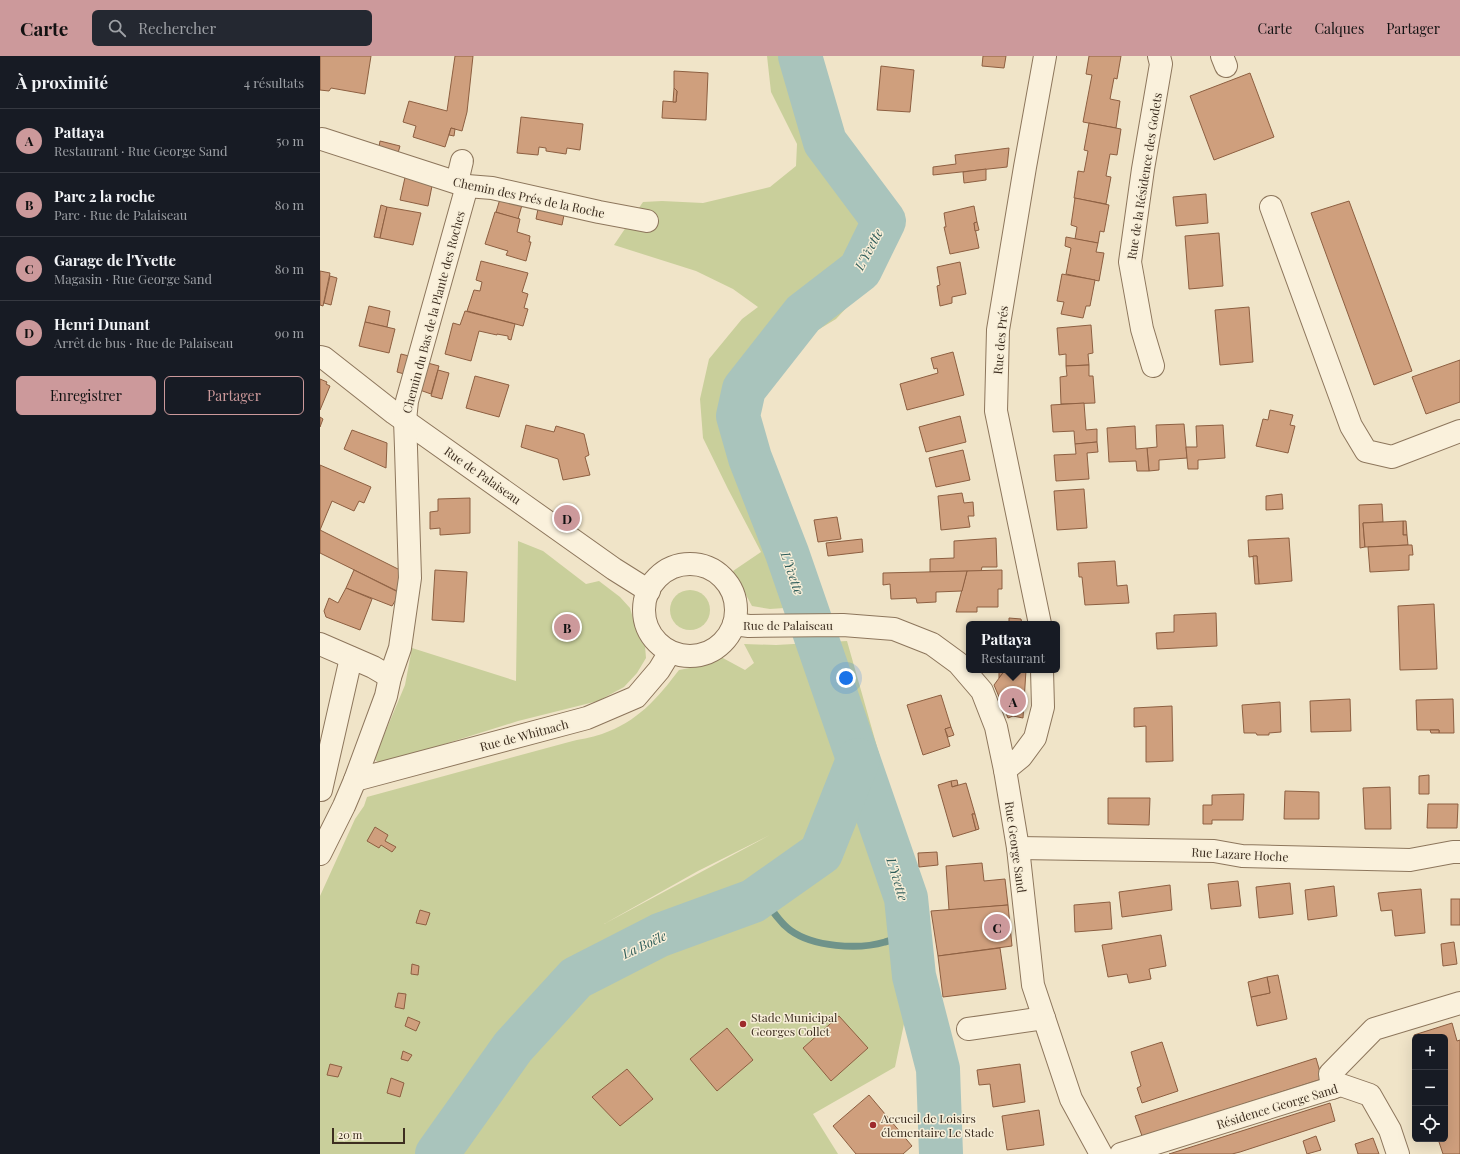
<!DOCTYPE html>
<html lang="fr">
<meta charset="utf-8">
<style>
body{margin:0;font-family:"Playfair Display",serif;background:#242831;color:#f1f3f6}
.controls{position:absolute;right:12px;bottom:12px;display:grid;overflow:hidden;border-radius:6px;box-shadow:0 4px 16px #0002}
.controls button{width:36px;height:36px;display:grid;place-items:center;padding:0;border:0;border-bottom:1px solid #363941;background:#171b24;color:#f1f3f6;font:20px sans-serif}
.scale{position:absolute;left:12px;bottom:10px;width:73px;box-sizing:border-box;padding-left:4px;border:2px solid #3d2e20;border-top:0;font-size:11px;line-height:14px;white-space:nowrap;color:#3d2e20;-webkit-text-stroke:3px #f7eed8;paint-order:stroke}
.you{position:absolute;left:526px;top:622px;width:14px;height:14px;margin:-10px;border:3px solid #fff;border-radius:50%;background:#1a73e8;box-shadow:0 0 0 6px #1a73e833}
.badge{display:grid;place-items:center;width:26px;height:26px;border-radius:50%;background:#cc999b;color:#111;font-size:13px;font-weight:700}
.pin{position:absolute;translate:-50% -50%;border:2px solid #fff;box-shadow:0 1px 4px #0006}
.popup{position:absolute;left:646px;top:565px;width:94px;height:52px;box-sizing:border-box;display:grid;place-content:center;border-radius:6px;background:#171b24;filter:drop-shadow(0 1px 3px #0005);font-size:13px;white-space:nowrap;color:#9ea1a6}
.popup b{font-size:15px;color:#f1f3f6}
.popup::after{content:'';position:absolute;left:50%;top:100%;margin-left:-8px;border:8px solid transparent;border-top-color:#171b24}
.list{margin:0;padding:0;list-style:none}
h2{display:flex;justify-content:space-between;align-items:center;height:52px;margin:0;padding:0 16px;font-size:17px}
h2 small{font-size:13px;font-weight:400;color:#9ea1a6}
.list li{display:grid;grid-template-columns:26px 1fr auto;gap:12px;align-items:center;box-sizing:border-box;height:64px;padding:0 16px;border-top:1px solid #363941}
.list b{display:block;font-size:15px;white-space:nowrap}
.list p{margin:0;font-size:13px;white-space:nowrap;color:#9ea1a6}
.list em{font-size:13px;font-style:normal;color:#9ea1a6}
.actions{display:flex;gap:8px;padding:12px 16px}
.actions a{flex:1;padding:9px 0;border:1px solid #cc999b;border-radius:6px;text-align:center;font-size:14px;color:#cc999b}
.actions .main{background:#cc999b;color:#111}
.icon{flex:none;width:22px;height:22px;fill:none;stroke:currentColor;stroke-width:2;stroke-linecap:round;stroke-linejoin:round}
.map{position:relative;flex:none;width:1140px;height:1098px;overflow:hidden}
header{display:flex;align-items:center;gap:24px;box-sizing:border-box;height:56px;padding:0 20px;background:#cc999b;color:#111}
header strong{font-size:19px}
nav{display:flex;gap:22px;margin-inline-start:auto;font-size:14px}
.search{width:280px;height:36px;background:#242831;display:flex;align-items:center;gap:10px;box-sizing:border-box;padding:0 14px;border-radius:6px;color:#9ea1a6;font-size:15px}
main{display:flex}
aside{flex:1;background:#171b24}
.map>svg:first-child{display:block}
.green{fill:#c9cf9b;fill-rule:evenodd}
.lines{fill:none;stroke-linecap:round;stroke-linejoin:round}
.stream{stroke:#6f938a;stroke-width:7}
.river{stroke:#a9c4bc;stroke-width:44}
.building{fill:#cf9f7d;stroke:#8d5f41}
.minor-casing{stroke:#8d765c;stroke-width:24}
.minor{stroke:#faf1dc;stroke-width:22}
.poi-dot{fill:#9e2a2b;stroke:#f7eed8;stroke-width:1.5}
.labels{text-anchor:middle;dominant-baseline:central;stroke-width:3;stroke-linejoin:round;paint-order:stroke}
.street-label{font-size:12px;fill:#3d2e20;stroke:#f7eed8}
.poi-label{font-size:12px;fill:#3d2e20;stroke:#f7eed8;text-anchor:start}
.water-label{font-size:13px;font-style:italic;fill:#2f5d5a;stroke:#f7eed8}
</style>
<header>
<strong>Carte</strong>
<div class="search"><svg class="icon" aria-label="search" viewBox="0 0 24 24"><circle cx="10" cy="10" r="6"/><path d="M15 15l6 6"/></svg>Rechercher</div>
<nav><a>Carte</a><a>Calques</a><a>Partager</a></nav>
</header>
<main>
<aside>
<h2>À proximité<small>4 résultats</small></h2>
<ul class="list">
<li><span class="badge">A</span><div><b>Pattaya</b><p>Restaurant · Rue George Sand</p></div><em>50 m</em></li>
<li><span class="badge">B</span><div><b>Parc 2 la roche</b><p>Parc · Rue de Palaiseau</p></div><em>80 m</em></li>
<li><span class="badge">C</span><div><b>Garage de l'Yvette</b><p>Magasin · Rue George Sand</p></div><em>80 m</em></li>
<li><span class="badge">D</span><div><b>Henri Dunant</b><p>Arrêt de bus · Rue de Palaiseau</p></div><em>90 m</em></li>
</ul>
<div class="actions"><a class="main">Enregistrer</a><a>Partager</a></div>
</aside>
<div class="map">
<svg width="1140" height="1098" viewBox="0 0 1140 1098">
<rect width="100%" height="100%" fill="#f0e4c8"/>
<g class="green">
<path d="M447 0H487L516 72 539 114 572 161 567 193 543 234 516 263 473 289 438 336 433 366 441 402 481 484 495 530 508 549 450 553 432 550 413 515 441 496 408 433 383 382 380 343 389 303 422 263 438 251 413 233 376 215 294 189 323 146 342 145 383 147 450 131 476 110 477 88 451 36Z"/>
<path d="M198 485 223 495 266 528 279 525 300 541 310 552 317 576 325 590 326 602 317 617 304 631 278 645 198 665 64 707 58 706 54 703 85 629 92 592 196 625Z"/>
<circle cx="370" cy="554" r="20"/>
<path d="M527 585 611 881 594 920 575 1011 493 1058 518 1098H0V840L35 763 44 750 47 741 249 686C259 683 271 682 282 678 317 666 337 643 359 614L380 610 401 601 425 614 434 607 424 588 456 589ZM450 779 284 868 378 815Z"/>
</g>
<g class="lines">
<path class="stream" d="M442 839C450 851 458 865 470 874 493 891 538 894 565 886 574 884 582 879 590 874"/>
<g class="river">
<path d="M480 0 505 86 564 165 540 214 483 258 424 333 418 360 430 402 467 497 586 842 594 920 618 1013 621 1098"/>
<path d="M117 1098 193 991 256 922 340 879 433 845 501 797 538 704"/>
</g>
</g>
<g class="building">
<path d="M0 0H51L45 38 11 32 9 35 0 34Z"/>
<path d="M135 0H153L147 56 142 75 131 72 125 91 93 81 96 70 83 66 89 45 127 55Z"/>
<path d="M663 0H686L684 12 662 10Z"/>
<path d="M769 0H801L797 23 794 22 790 43 800 45 796 72 763 66 772 19 766 18Z"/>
<path d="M561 10 594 14 590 56 557 54Z"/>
<path d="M354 15 388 17 386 64 342 62 343 45 356 46 357 35 354 32Z"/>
<path d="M930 17 954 81 894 104 870 40Z"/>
<path d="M354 32 357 35 356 46H353Z"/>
<path d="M201 61 263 68 260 94 247 92 246 98 226 95V92L219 91 218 99 197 97Z"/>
<path d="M769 67 801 73 797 99 790 98 786 120 791 121 786 148 754 142 758 115 764 116 768 95 764 94Z"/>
<path d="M131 72 135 73 134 80 129 79Z"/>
<path d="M60 85 80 90 78 97 59 91Z"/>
<path d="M689 92 687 111 613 119V111L636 108 635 99Z"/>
<path d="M666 113V124L644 127 643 116Z"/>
<path d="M86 117 113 125 108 150 80 144Z"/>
<path d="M886 138 888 167 856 170 853 141Z"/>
<path d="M755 142 789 149 784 176 780 175 778 187 755 183 757 171 751 169Z"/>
<path d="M180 143 202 149 198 163 176 156Z"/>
<path d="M1029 145 1092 315 1054 329 991 157Z"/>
<path d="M61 149 67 151 60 182 54 181Z"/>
<path d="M654 150 657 166 654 167 659 192 630 198 624 171H626L624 157Z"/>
<path d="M67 151 101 157 93 189 60 182Z"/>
<path d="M218 153 244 159 242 169 216 163Z"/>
<path d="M175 156 200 163 197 176 210 180 209 186H211L206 205 186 199 188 195 165 188Z"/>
<path d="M657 166 659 174 655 175 654 167Z"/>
<path d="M899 177 903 230 869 233 865 180Z"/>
<path d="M746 181 778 187 776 196 784 197 779 225 746 218 751 192 745 190Z"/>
<path d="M161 205 208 217 202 236 208 238 204 252 208 253 203 270 147 255 154 234 160 235 162 226 156 224Z"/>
<path d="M640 206 646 238 632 241V247L620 250 617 230 620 229 617 211Z"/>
<path d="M0 215 10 217 3 250 0 249Z"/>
<path d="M742 218 775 224 770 250H766L763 262 741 258 744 246 737 245Z"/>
<path d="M10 220 17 222 11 249 4 247Z"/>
<path d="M49 250 70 255 67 271 45 266Z"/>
<path d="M929 251 933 306 900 309 895 254Z"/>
<path d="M145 255 195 268 191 284 188 283V280L177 278V279L159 275 151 305 125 298 133 267 140 269Z"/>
<path d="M45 266 75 273 69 297 39 290Z"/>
<path d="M771 269 773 297 768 298 769 309 746 310V298L739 299 737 272Z"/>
<path d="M633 296 644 339 587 354 580 328 618 317 617 312 614 313 611 302Z"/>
<path d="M81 298 93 301 88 319 77 316Z"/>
<path d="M1140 304V346L1106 358 1092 321Z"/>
<path d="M104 306 119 310 111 338 97 333Z"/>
<path d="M769 309V320H773L775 347 741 348 740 321 747 320 746 310Z"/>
<path d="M118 314 129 317 122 343 111 340Z"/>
<path d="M155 320 189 329 179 361 146 352Z"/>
<path d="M0 323 7 326 6 328 10 330 0 354Z"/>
<path d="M764 347 766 374 777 373V386L755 388 754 375 733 376 731 349Z"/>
<path d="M950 354 973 359 970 369 975 370 968 397 936 390 943 363 948 364Z"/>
<path d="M640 360 646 386 606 396 599 371Z"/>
<path d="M0 361 3 363 0 371Z"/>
<path d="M864 368 867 402 839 404V414L829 415 827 392 837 391 836 369Z"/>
<path d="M206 369 234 376 236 370 264 378 269 399 265 401 270 419 243 424 238 403 201 391Z"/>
<path d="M903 369 905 402 878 404V413H868L866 391H877L876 370Z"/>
<path d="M815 370 816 393 827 392 829 415H817L816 405 789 406 787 372Z"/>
<path d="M32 374 67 387 66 412 24 393Z"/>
<path d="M777 386 778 396 767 397 769 423 736 425 734 399 756 398 755 388Z"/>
<path d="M643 394 650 424 616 431 609 402Z"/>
<path d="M0 409 51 431 44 447 39 445 34 455 12 445 0 474 84 516 83 538 0 497Z"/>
<path d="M764 433 767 472 737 474 734 435Z"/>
<path d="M642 437 644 447 653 446 654 460H648L650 471 621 474 618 440Z"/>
<path d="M962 438 963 453 946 454V440Z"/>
<path d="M150 442V477L120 479V472L110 473V456L118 455V443Z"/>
<path d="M1062 448 1063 466 1043 467 1045 491 1040 492 1039 449Z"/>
<path d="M517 461 521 483 498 486 494 464Z"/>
<path d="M1083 465H1086L1087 479H1083Z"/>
<path d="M1083 465V479H1087L1088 489 1045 491 1043 467Z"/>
<path d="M676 482 677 511H662L661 515 610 516V503L634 502V485Z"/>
<path d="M969 482 972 525 939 528 937 500 929 501 928 484Z"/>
<path d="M542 483 543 496 508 500 506 487Z"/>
<path d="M1088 489H1092L1093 499H1089V514L1050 516 1048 491Z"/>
<path d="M933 500H937L939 528H935Z"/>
<path d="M795 505 797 530 807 529 809 547 765 549 762 521H759L758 507Z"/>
<path d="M34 514 80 537 72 550 26 532Z"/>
<path d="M115 514 147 516 144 566 112 564Z"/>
<path d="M682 514V533H678V551H657V556H636L647 515Z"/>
<path d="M647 515 642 535 616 536V546L597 547 596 542 571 543 570 528 563 529V517Z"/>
<path d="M26 532 52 543 40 574 6 561 4 555 9 542 18 547Z"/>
<path d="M1114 548 1117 613 1080 614 1078 550Z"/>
<path d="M896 557 897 590 837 593 836 577 854 576V559Z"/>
<path d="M689 562 701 563 702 568H689Z"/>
<path d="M679 614H685L679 622Z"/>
<path d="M685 614H706L703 662 693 660 688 662 674 629Z"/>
<path d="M621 639 631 671 625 673 630 690 603 699 587 649Z"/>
<path d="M1030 643 1031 675 991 676 990 645Z"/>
<path d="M1133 643 1134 677H1119V674H1097L1096 644Z"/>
<path d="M960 646 961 676 949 677V679H937L936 677H924L922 649Z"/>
<path d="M852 650 853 705 826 706V670L814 671V652Z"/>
<path d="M631 671 634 679 628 681 625 673Z"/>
<path d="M1110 674H1119V677H1111Z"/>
<path d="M1109 719V738H1099V720Z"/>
<path d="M637 724 638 729 632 731 631 725Z"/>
<path d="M631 725 632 731 646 727 655 758H652L656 774 633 781 618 729Z"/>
<path d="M1070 731 1071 773H1045L1043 732Z"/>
<path d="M965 735 999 736V763H964Z"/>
<path d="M924 738 923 764H892V768H883V749H892V739Z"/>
<path d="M788 742H830L829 769 788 768Z"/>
<path d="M1108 748H1138L1137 772H1107Z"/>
<path d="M652 758H655L659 773 656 774Z"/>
<path d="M55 771 68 779 65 785 76 791 72 796 61 789 59 792 47 785Z"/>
<path d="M617 796 618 809 599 811 598 797Z"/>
<path d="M662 807 664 825 685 823 688 849 629 854 626 810Z"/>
<path d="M918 825 921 850 891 853 888 828Z"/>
<path d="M970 827 973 858 939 862 936 831Z"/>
<path d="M850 829 852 854 802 861 799 836Z"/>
<path d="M1014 830 1017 860 988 864 985 834Z"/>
<path d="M1101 833 1105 877 1075 880 1072 854 1061 855 1058 837Z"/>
<rect x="1131" y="843" width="9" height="26"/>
<path d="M790 846 792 873 755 876 754 849Z"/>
<path d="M688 849 692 890 618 900 611 855Z"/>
<path d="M100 854 110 857 106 869 96 867Z"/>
<path d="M841 879 846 910 829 913 831 923 809 927 807 918 788 921 782 889Z"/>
<path d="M1134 886 1137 908 1123 910 1121 888Z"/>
<path d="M680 892 686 933 623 941 618 900Z"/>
<path d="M92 908 99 910 98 919 91 918Z"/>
<path d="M958 919 967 963 937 970 931 941 950 937 947 921Z"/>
<path d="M947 921 950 937 931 941 928 926Z"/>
<path d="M78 937 86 938 84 953 75 951Z"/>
<path d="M519 960 548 992 511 1025 483 992Z"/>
<path d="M88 961 100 966 96 975 85 970Z"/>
<path d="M1132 967 1137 985 1140 984V1098H1123L1119 1086 1125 1084V981H1095V983L1094 979Z"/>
<path d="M407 972 433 1004 397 1035 370 1003Z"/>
<path d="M842 986 858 1035 822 1047 817 1032 821 1030 811 996Z"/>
<path d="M83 995 92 999 88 1005 81 1003Z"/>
<path d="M996 1002 1002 1023 822 1080 815 1060Z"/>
<path d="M10 1008 22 1011 18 1021 7 1019Z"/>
<path d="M700 1008 705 1046 673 1051 670 1028 659 1029 657 1014Z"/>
<path d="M307 1013 333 1043 300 1070 272 1041Z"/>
<path d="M71 1022 84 1027 80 1041 67 1037Z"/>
<path d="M549 1039 592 1090 583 1098H536L513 1070Z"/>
<path d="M1010 1047 1015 1065 920 1096 912 1098H849Z"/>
<path d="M719 1054 724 1089 687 1094 682 1060Z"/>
<path d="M996 1080 1001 1094 987 1098 983 1085Z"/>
<path d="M1053 1082 1059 1098H1038L1035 1088Z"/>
</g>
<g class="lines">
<g class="minor-casing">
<g id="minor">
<path d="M902 0 906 10"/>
<path d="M2 83 147 130 172 132 279 156 327 165"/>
<path d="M137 126 142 105"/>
<path d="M951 151 1031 370 1046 395 1072 401 1140 375"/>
<path d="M0 301 4 302 74 357 294 513 329 535"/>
<path d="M833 310 822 273 810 206 823 113 841 8 839 0"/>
<circle cx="370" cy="554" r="46"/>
<path d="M414 568 429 570 523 569 574 573 612 588 638 607 662 635 676 671 685 714 698 792 713 929 751 1043 781 1098"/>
<path d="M720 568 676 355 678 274 705 111 725 0"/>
<path d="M0 588 53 611 70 621"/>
<path d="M685 714 701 701 715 682 723 651 722 614"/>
<path d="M35 724 267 662 316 641 339 614 350 596"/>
<path d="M1 734 31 602"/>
<path d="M698 792 894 795 922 800 1090 804 1133 796H1140"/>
<path d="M0 798 24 750 35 724 66 640 70 621 80 592 90 522 86 392 85 364 87 345 147 130"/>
<path d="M648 973 724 962"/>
<path d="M1012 1032 1010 1018 1054 973 1140 947"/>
<path d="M801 1098 1021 1029 1050 1039 1070 1074 1078 1098"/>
</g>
</g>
<use href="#minor" class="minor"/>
</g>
<g class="poi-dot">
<circle cx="423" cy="968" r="4"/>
<circle cx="553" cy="1069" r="4"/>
</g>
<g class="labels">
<g class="street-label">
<text transform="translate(824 120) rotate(-81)">Rue de la Résidence des Godets</text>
<text transform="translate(209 141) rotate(12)">Chemin des Prés de la Roche</text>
<text transform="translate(113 256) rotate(-75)">Chemin du Bas de la Plante des Roches</text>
<text transform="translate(680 284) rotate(-85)">Rue des Prés</text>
<text transform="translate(163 419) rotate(35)">Rue de Palaiseau</text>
<text x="468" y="569">Rue de Palaiseau</text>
<text transform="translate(204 679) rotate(-15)">Rue de Whitnach</text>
<text transform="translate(696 791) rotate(82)">Rue George Sand</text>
<text transform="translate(920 798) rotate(3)">Rue Lazare Hoche</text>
<text transform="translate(957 1050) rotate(-17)">Résidence George Sand</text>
</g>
<g class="poi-label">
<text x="431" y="961">Stade Municipal<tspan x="431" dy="14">Georges Collet</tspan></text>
<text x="561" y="1062">Accueil de Loisirs<tspan x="561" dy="14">élementaire Le Stade</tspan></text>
</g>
<g class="water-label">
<text transform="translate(548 193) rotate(-62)">L'Yvette</text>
<text transform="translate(473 517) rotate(71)">L'Yvette</text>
<text transform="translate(578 823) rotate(73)">L'Yvette</text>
<text transform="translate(324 888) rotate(-25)">La Boële</text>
</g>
</g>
</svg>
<div class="controls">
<button>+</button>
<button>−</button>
<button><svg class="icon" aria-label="locate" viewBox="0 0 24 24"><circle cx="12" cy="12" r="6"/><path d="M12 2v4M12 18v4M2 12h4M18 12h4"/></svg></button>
</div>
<div class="scale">20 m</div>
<div class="you"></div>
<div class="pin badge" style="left:693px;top:645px">A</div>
<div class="popup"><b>Pattaya</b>Restaurant</div>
<div class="pin badge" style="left:247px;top:571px">B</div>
<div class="pin badge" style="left:677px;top:871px">C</div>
<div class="pin badge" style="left:247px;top:462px">D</div>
</div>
</main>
